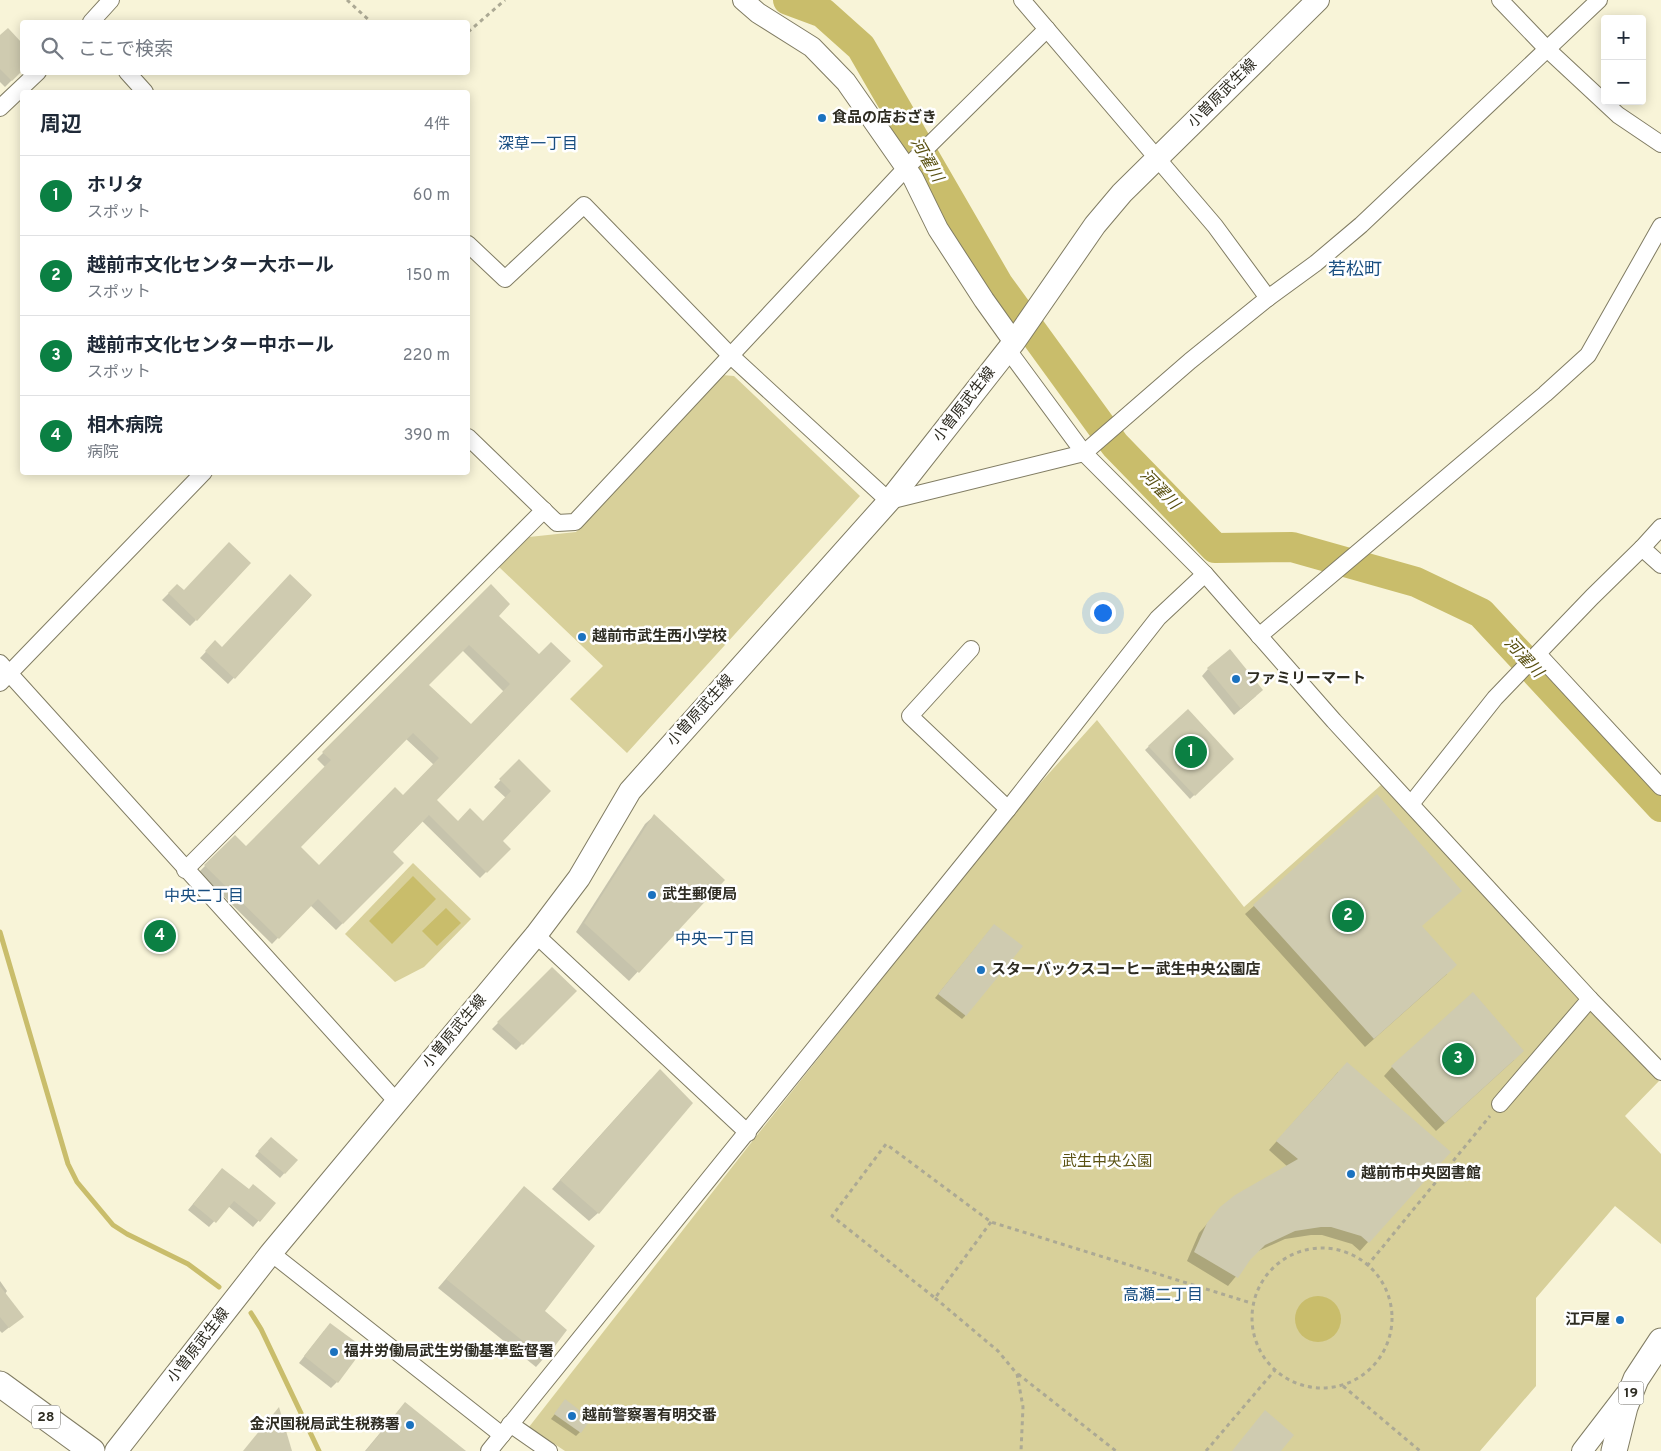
<!DOCTYPE html>
<html lang="ja">
<meta charset="utf-8">
<style>
body{margin:0;font-family:Overpass,"Noto Sans JP",sans-serif;background:#f2f2f3;color:#1f2937}
.controls{position:absolute;right:15px;top:15px;display:grid;overflow:hidden;border-radius:5px;box-shadow:0 2px 12px #0003}
.controls button{width:45px;height:45px;display:grid;place-items:center;padding:0;border:0;border-bottom:1px solid #e0e1e3;background:#fff;color:#1f2937;font:25px sans-serif}
.you{position:absolute;left:1102px;top:612px;width:18px;height:18px;margin:-12px;border:4px solid #fff;border-radius:50%;background:#1a73e8;box-shadow:0 0 0 8px #1a73e833}
.badge{display:grid;place-items:center;width:32px;height:32px;border-radius:50%;background:#0b8043;color:#fff;font-size:16px;font-weight:700}
.pin{position:absolute;translate:-50% -50%;border:2px solid #fff;box-shadow:0 1px 5px #0006}
.list{margin:0;padding:0;list-style:none}
h2{display:flex;justify-content:space-between;align-items:center;height:65px;margin:0;padding:0 20px;font-size:21px}
h2 small{font-size:16px;font-weight:400;color:#747a83}
.list li{display:grid;grid-template-columns:32px 1fr auto;gap:15px;align-items:center;box-sizing:border-box;height:80px;padding:0 20px;border-top:1px solid #e0e1e3}
.list b{display:block;font-size:19px;white-space:nowrap}
.list p{margin:0;font-size:16px;white-space:nowrap;color:#747a83}
.list em{font-size:16px;font-style:normal;color:#747a83}
.icon{flex:none;width:28px;height:28px;fill:none;stroke:currentColor;stroke-width:2;stroke-linecap:round;stroke-linejoin:round}
.map{position:relative;flex:none;width:1661px;height:1451px;overflow:hidden}
.search{position:absolute;background:#fff;box-shadow:0 2px 12px #0003;left:20px;top:20px;width:450px;height:55px;display:flex;align-items:center;gap:12px;box-sizing:border-box;padding:0 18px;border-radius:5px;color:#747a83;font-size:19px}
.panel{position:absolute;background:#fff;box-shadow:0 2px 12px #0003;left:20px;top:90px;width:450px;height:385px;border-radius:5px}
.map>svg:first-child{display:block}
.green{fill:#d8d09a}
.water{fill:#c9bd6b}
.shadow{fill:#0003;fill-rule:evenodd}
.lines{fill:none;stroke-linecap:round;stroke-linejoin:round}
.stream{stroke:#c9bd6b;stroke-width:5}
.river{stroke:#c9bd6b;stroke-width:30}
.building{fill:#cfcbb0;fill-rule:evenodd}
.minor-casing{stroke:#807c63;stroke-width:18}
.tertiary-casing{stroke:#807c63;stroke-width:22}
.secondary-casing{stroke:#807c63;stroke-width:24}
.primary-casing{stroke:#807c63;stroke-width:27}
.path{stroke:#aca994;stroke-width:3;stroke-dasharray:4 4;stroke-linecap:butt}
.minor{stroke:#fff;stroke-width:16}
.tertiary{stroke:#fff;stroke-width:20}
.secondary{stroke:#fff;stroke-width:22}
.primary{stroke:#fff;stroke-width:25}
.poi-dot{fill:#1b72bf;stroke:#fff;stroke-width:2}
.labels{text-anchor:middle;dominant-baseline:central;stroke-width:5;stroke-linejoin:round;paint-order:stroke}
.shield{fill:#fff;stroke:#6d6b64;stroke-width:1}
.shield-label{font-size:14px;font-weight:bold;fill:#2e2c22}
.street-label{font-size:15px;fill:#2e2c22;stroke:#fff}
.poi-label{font-size:15px;font-weight:bold;fill:#2e2c22;stroke:#fff;text-anchor:start}
.park-label{font-size:15px;fill:#5b5213;stroke:#fff}
.neighbourhood-label{font-size:16px;fill:#194e80;stroke:#fff}
.water-label{font-size:16px;font-style:italic;fill:#584f0f;stroke:#fff}
.quarter-label{font-size:18px;fill:#194e80;stroke:#fff}
</style>
<div class="map">
<svg width="1661" height="1451" viewBox="0 0 1661 1451">
<rect width="100%" height="100%" fill="#f8f4d8"/>
<g class="green">
<path d="M722 375 734 376 860 496 627 753 570 699 603 666 499 567 529 537 576 532Z"/>
<path d="M1097 720 1244 907 1381 785 1659 1081 1625 1116 1661 1154V1244L1615 1206 1536 1298V1386L1480 1451H565L529 1427 754 1139 1016 810Z"/>
<path d="M413 863 471 919 424 967 395 982 345 934Z"/>
</g>
<g class="water">
<path d="M413 876 436 899 392 944 369 921Z"/>
<path d="M446 908 461 923 437 946 422 931Z"/>
<circle cx="1318" cy="1319" r="23"/>
</g>
<g class="shadow">
<path d="M8 29 22 45V70L5 87 0 82V37Z"/>
<path d="M177 585 196 620 190 626 162 600Z"/>
<path d="M491 586 497 616 539 656 435 800 458 823 483 822 506 798 494 787 519 761 502 841 509 849 480 878 422 821 391 852 402 863 336 930 310 905 272 944 199 872 235 836 246 848 325 767 317 759ZM462 650 504 692 471 726 428 685ZM405 738 434 765 403 797 319 867 299 847Z"/>
<path d="M311 596 228 684 200 658 215 642 222 648Z"/>
<path d="M1208 669 1256 696 1234 715 1202 676Z"/>
<path d="M1188 710 1233 759 1190 799 1145 750Z"/>
<path d="M1377 796 1421 927 1447 974 1365 1047 1245 914Z"/>
<path d="M654 816 724 880 629 981 576 932 645 824Z"/>
<path d="M990 930 965 1016 962 1019 935 998Z"/>
<path d="M552 968 575 991 516 1050 492 1029Z"/>
<path d="M1514 1060 1436 1131 1384 1076 1392 1067Z"/>
<path d="M1338 1072 1368 1242 1360 1251 1352 1244 1322 1235H1311L1285 1239 1256 1252 1228 1286 1187 1261 1199 1233 1221 1208 1288 1167 1269 1150Z"/>
<path d="M651 1079 598 1213 589 1221 552 1189Z"/>
<path d="M267 1142 296 1160 280 1178 255 1156Z"/>
<path d="M217 1175 248 1190 274 1203 253 1227 228 1206 209 1227 188 1210Z"/>
<path d="M524 1188 543 1311 544 1358 536 1367 438 1288Z"/>
<path d="M0 1281 7 1291 5 1294 22 1317 2 1333 0 1331Z"/>
<path d="M324 1331 337 1382 331 1388 299 1363Z"/>
<path d="M565 1401 580 1432 576 1436 551 1419Z"/>
<path d="M405 1403 459 1451H365Z"/>
</g>
<g class="lines">
<g class="stream">
<path d="M0 932 68 1164 77 1182 113 1225 127 1234 188 1264 219 1287"/>
<path d="M251 1313 261 1329 319 1451"/>
</g>
<path class="river" d="M788 0 823 13 861 47 998 284 1115 445 1215 548 1292 547 1416 582 1481 613 1661 807"/>
</g>
<g class="building">
<path d="M8 28 22 43V71L12 81 0 69V35Z"/>
<path d="M229 542 251 563 197 621 168 593 177 584 184 590Z"/>
<path d="M290 574 312 595 235 679 205 651 215 640 222 647Z"/>
<path d="M491 584 510 604 499 616 539 654 551 642 571 661 437 800 458 821 470 808 483 821 511 791 499 779 519 759 551 791 503 841 511 849 487 873 429 815 393 852 404 863 343 924 318 899 279 939 204 865 235 835 246 846 331 760 322 752ZM469 645 510 684 471 724 429 685ZM413 733 439 758 403 795 395 787 319 865 301 847Z"/>
<path d="M1230 649 1263 690 1241 709 1207 668Z"/>
<path d="M1188 709 1234 759 1195 796 1148 746Z"/>
<path d="M1377 794 1462 891 1422 926 1457 965 1374 1039 1253 905Z"/>
<path d="M654 814 725 880 639 973 584 923Z"/>
<path d="M994 924 1023 946 966 1016 938 994Z"/>
<path d="M552 967 577 991 523 1045 497 1022Z"/>
<path d="M1473 992 1524 1051 1445 1123 1391 1066Z"/>
<path d="M1347 1062 1451 1152 1369 1243 1361 1236 1331 1227H1321L1295 1231 1265 1245 1250 1260 1238 1278 1194 1252 1207 1223 1220 1207 1235 1195 1298 1159 1276 1141Z"/>
<path d="M660 1069 693 1103 599 1214 560 1180Z"/>
<path d="M271 1137 298 1160 285 1174 258 1151Z"/>
<path d="M222 1168 249 1189 253 1184 276 1203 260 1222 234 1201 216 1223 193 1204Z"/>
<path d="M524 1186 595 1246 545 1311 567 1330 545 1359 446 1279Z"/>
<path d="M0 1286 24 1317 9 1328 0 1317Z"/>
<path d="M330 1323 364 1348 338 1383 304 1356Z"/>
<path d="M565 1399 591 1419 581 1433 554 1414Z"/>
<path d="M405 1402 466 1451H366Z"/>
<path d="M279 1407 292 1451H243Z"/>
<path d="M1265 1410 1294 1435 1281 1451H1232Z"/>
</g>
<g class="lines">
<g class="minor-casing">
<g id="minor">
<path d="M1022 0 1215 226 1268 298"/>
<path d="M1500 0 1547 49 1618 115 1661 144"/>
<path d="M91 22 111 0"/>
<path d="M127 72 145 92"/>
<path d="M0 108 38 72"/>
<path d="M468 244 505 279 584 205 730 355 889 501 1084 453 1190 361 1268 298 1316 263 1361 225 1599 0"/>
<path d="M1008 350 1084 453 1205 574 1334 721 1590 999 1661 1072"/>
<path d="M468 437 557 523 575 522 906 168 1047 29"/>
<path d="M1642 548 1661 565"/>
<path d="M1259 636 1545 394 1588 355 1661 226"/>
<path d="M971 649 910 716 1008 809"/>
<path d="M1538 654 1661 787"/>
<path d="M0 663 397 1102"/>
<path d="M0 683 204 472"/>
<path d="M1411 804 1495 698 1592 597 1642 548 1661 527"/>
<path d="M185 870 544 510"/>
<path d="M536 935 748 1133"/>
<path d="M1500 1104 1590 999"/>
<path d="M271 1253 502 1435"/>
<path d="M510 1424 549 1451"/>
<path d="M489 1451 1008 809 1158 618 1205 574"/>
</g>
</g>
<g class="tertiary-casing">
<g id="tertiary">
<path d="M743 0 758 13 812 47 846 82 913 178 938 229 984 300 1014 342"/>
<path d="M1582 1451 1625 1395"/>
</g>
</g>
<g class="secondary-casing">
<path id="secondary" d="M116 1451 271 1253 536 935 579 878 630 791 889 501 1014 342 1095 225 1122 193 1318 0"/>
</g>
<g class="primary-casing">
<g id="primary">
<path d="M0 1384 92 1451"/>
<path d="M1614 1451 1625 1407 1636 1379 1661 1341"/>
</g>
</g>
<g class="path">
<path d="M347 0 371 22"/>
<path d="M468 32 505 0"/>
<path d="M991 1222 935 1298 832 1216 886 1144 991 1222 1251 1303"/>
<circle cx="1322" cy="1318" r="70"/>
<path d="M1367 1266 1490 1116"/>
<path d="M935 1298 998 1351 1017 1374 1023 1407 1021 1451"/>
<path d="M1018 1374 1116 1451"/>
<path d="M1343 1386 1420 1451"/>
<path d="M1206 1451 1275 1370"/>
</g>
<use href="#minor" class="minor"/>
<use href="#tertiary" class="tertiary"/>
<use href="#secondary" class="secondary"/>
<use href="#primary" class="primary"/>
</g>
<g class="poi-dot">
<circle cx="822" cy="118" r="5"/>
<circle cx="582" cy="637" r="5"/>
<circle cx="1236" cy="679" r="5"/>
<circle cx="652" cy="895" r="5"/>
<circle cx="981" cy="970" r="5"/>
<circle cx="1351" cy="1174" r="5"/>
<circle cx="1620" cy="1320" r="5"/>
<circle cx="334" cy="1352" r="5"/>
<circle cx="572" cy="1416" r="5"/>
<circle cx="410" cy="1425" r="5"/>
</g>
<g class="labels">
<g class="shield">
<rect x="1618.5" y="1381.5" width="25" height="23" rx="4"/>
<rect x="32" y="1405.5" width="28" height="23" rx="4"/>
</g>
<g class="shield-label">
<text x="1631" y="1393">19</text>
<text x="46" y="1417">28</text>
</g>
<g class="street-label">
<text transform="translate(1223 94) rotate(-45)">小曽原武生線</text>
<text transform="translate(965 405) rotate(-52)">小曽原武生線</text>
<text transform="translate(701 711) rotate(-48)">小曽原武生線</text>
<text transform="translate(455 1032) rotate(-50)">小曽原武生線</text>
<text transform="translate(199 1346) rotate(-52)">小曽原武生線</text>
</g>
<g class="poi-label">
<text x="832" y="118">食品の店おざき</text>
<text x="592" y="637">越前市武生西小学校</text>
<text x="1246" y="679">ファミリーマート</text>
<text x="662" y="895">武生郵便局</text>
<text x="991" y="970">スターバックスコーヒー武生中央公園店</text>
<text x="1361" y="1174">越前市中央図書館</text>
<text x="1610" y="1320" text-anchor="end">江戸屋</text>
<text x="344" y="1352">福井労働局武生労働基準監督署</text>
<text x="582" y="1416">越前警察署有明交番</text>
<text x="400" y="1425" text-anchor="end">金沢国税局武生税務署</text>
</g>
<g class="park-label">
<text x="1107" y="1162">武生中央公園</text>
</g>
<g class="neighbourhood-label">
<text x="538" y="145">深草一丁目</text>
<text x="204" y="897">中央二丁目</text>
<text x="715" y="940">中央一丁目</text>
<text x="1163" y="1296">高瀬二丁目</text>
</g>
<g class="water-label">
<text transform="translate(926 160) rotate(60)">河濯川</text>
<text transform="translate(1159 490) rotate(46)">河濯川</text>
<text transform="translate(1523 658) rotate(47)">河濯川</text>
</g>
<g class="quarter-label">
<text x="1355" y="270">若松町</text>
</g>
</g>
</svg>
<div class="controls">
<button>+</button>
<button>−</button>
</div>
<div class="you"></div>
<div class="pin badge" style="left:1191px;top:752px">1</div>
<div class="pin badge" style="left:1348px;top:916px">2</div>
<div class="pin badge" style="left:1458px;top:1059px">3</div>
<div class="pin badge" style="left:160px;top:936px">4</div>
<div class="search"><svg class="icon" aria-label="search" viewBox="0 0 24 24"><circle cx="10" cy="10" r="6"/><path d="M15 15l6 6"/></svg>ここで検索</div>
<section class="panel">
<h2>周辺<small>4件</small></h2>
<ul class="list">
<li><span class="badge">1</span><div><b>ホリタ</b><p>スポット</p></div><em>60 m</em></li>
<li><span class="badge">2</span><div><b>越前市文化センター大ホール</b><p>スポット</p></div><em>150 m</em></li>
<li><span class="badge">3</span><div><b>越前市文化センター中ホール</b><p>スポット</p></div><em>220 m</em></li>
<li><span class="badge">4</span><div><b>相木病院</b><p>病院</p></div><em>390 m</em></li>
</ul>
</section>
</div>
